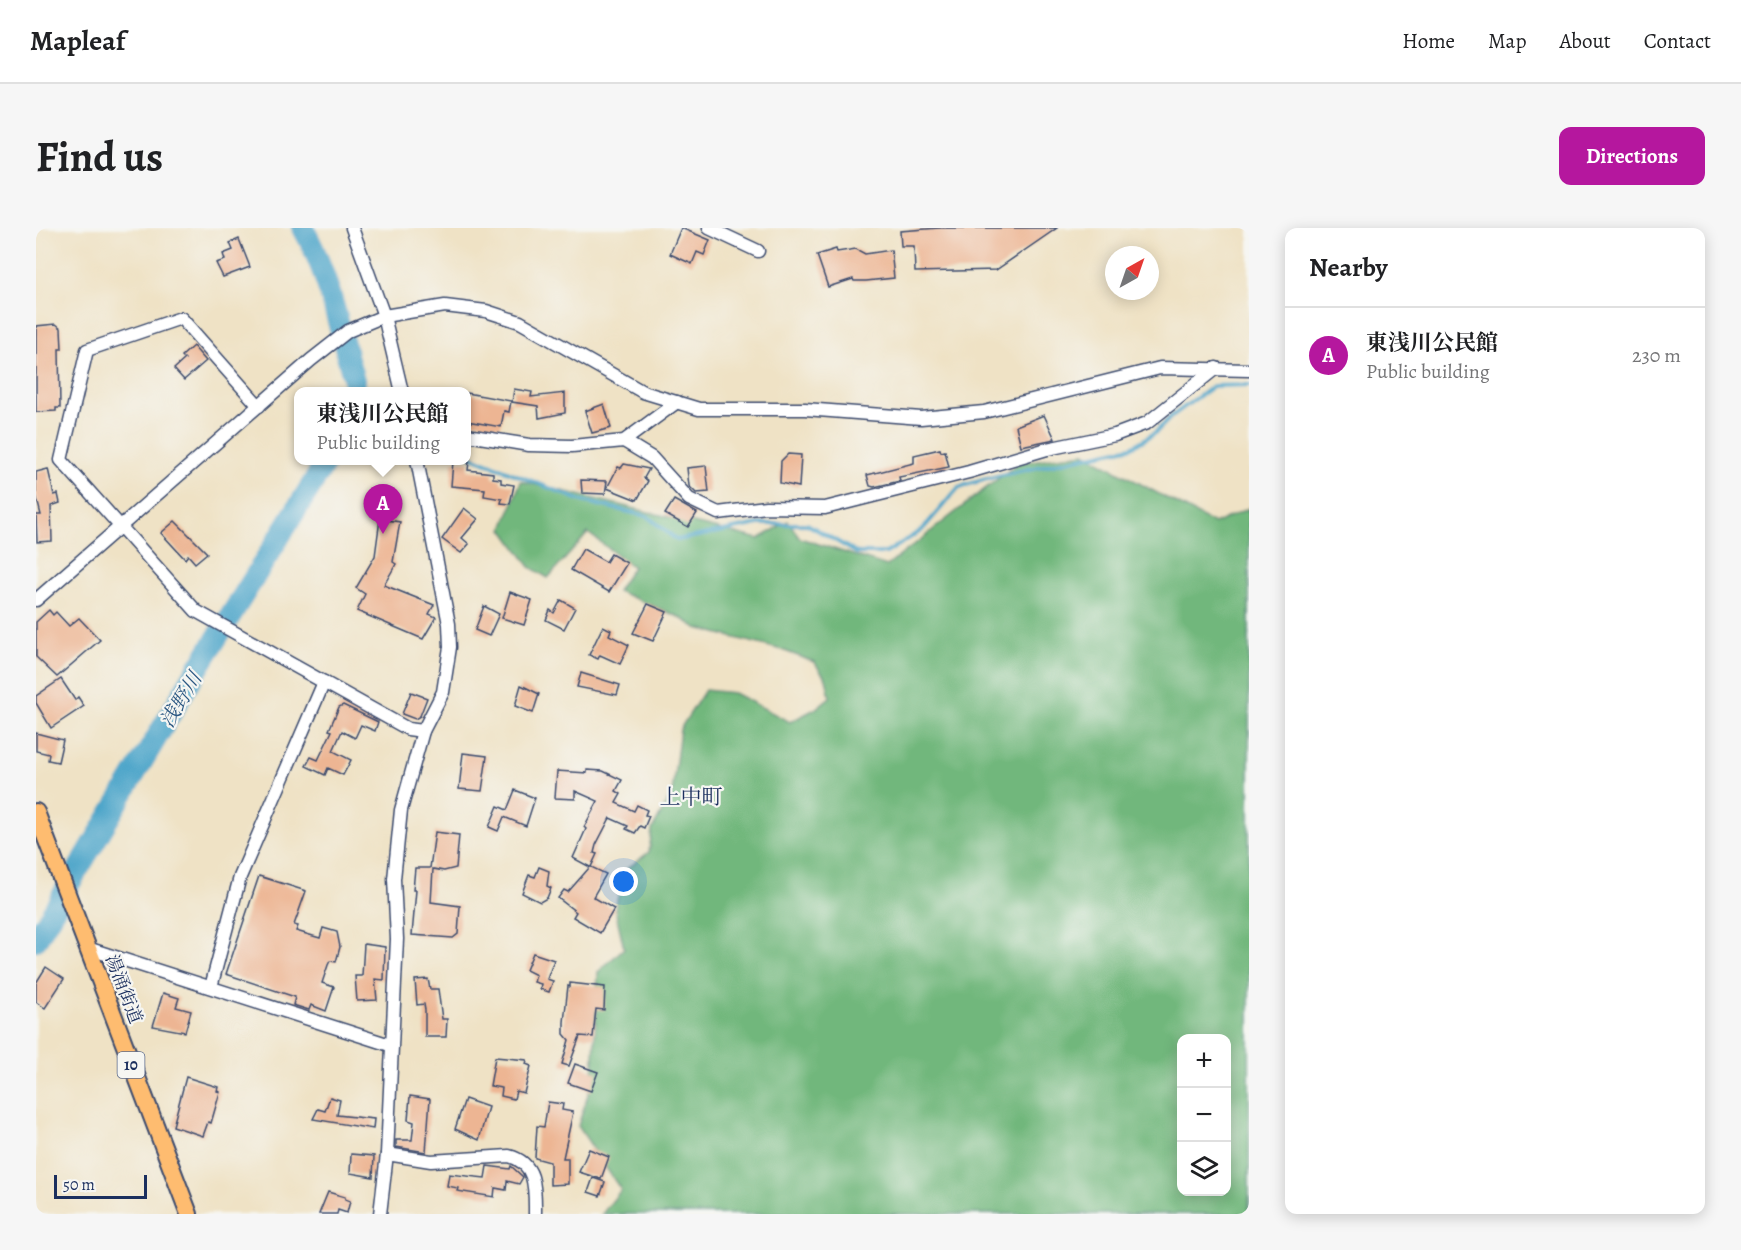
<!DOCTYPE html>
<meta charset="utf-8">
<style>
body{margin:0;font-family:Alegreya,"Noto Serif JP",serif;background:#f6f6f6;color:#202124}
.controls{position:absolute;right:18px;bottom:18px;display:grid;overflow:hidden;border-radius:12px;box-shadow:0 3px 15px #0003}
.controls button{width:54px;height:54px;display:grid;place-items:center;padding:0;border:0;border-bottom:2px solid #e0e0e0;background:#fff;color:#202124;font:30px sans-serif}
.compass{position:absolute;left:1069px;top:18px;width:54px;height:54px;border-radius:50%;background:#fff;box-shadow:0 3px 15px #0003;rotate:40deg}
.scale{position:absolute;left:18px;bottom:15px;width:93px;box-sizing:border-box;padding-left:6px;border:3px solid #1b2f5e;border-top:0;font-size:16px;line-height:21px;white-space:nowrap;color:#1b2f5e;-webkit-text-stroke:4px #f6f6f2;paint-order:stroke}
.you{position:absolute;left:588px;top:654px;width:21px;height:21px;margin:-15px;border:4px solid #fff;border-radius:50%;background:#1a73e8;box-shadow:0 0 0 9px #1a73e833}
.badge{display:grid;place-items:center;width:39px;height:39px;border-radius:50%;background:#b5179e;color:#fff;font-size:20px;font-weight:700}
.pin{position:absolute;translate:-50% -50px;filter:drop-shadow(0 2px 3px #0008)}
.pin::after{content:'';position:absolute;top:32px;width:21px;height:18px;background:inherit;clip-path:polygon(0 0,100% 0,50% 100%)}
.popup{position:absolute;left:258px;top:159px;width:177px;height:78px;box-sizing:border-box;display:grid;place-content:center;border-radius:12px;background:#fff;filter:drop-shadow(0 2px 4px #0005);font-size:20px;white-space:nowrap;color:#757577}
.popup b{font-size:22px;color:#202124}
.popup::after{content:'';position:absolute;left:50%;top:100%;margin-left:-12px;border:12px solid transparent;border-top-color:#fff}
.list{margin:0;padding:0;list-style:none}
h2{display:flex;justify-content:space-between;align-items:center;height:78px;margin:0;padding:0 24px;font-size:26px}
h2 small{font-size:20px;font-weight:400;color:#757577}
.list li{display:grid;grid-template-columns:39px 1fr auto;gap:18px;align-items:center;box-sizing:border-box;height:96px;padding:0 24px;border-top:2px solid #e0e0e0}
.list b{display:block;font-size:22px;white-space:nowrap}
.list p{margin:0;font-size:20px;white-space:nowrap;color:#757577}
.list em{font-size:20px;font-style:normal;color:#757577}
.icon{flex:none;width:33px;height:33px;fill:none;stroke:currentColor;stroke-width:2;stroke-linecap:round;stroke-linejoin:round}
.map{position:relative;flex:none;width:1213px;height:986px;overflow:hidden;border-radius:12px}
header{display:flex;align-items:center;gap:36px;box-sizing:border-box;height:84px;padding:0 30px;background:#fff;border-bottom:2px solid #e0e0e0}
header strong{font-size:28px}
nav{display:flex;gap:33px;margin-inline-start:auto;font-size:21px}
.intro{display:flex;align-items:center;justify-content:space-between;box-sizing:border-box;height:144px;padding:0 36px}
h1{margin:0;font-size:42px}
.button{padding:15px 27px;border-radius:12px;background:#b5179e;color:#fff;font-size:21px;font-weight:700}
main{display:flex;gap:36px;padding:0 36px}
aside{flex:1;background:#fff;border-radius:12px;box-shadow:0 3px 15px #0003}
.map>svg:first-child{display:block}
.forest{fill:#71b77c;stroke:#46736d;stroke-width:1.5;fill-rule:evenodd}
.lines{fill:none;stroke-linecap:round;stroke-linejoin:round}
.stream{stroke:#4ba4c9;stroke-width:4}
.river{stroke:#4ba4c9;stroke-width:22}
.building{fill:#edb593}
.minor-casing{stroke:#3b4a6d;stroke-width:15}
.major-casing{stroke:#3b4a6d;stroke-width:20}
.minor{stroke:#fff;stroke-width:12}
.major{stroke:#febc70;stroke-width:16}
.labels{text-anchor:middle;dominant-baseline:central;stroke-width:4.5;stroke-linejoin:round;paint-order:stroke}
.shield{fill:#f6f6f2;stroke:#5d6b8a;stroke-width:1.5}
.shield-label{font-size:16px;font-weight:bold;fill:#1b2f5e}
.street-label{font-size:18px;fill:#1b2f5e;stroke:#f6f6f2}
.water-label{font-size:20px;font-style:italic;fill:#2c5883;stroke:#f6f6f2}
.quarter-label{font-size:21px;fill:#1b2f5e;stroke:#f6f6f2}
</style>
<header>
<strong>Mapleaf</strong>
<nav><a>Home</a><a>Map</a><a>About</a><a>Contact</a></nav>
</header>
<div class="intro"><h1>Find us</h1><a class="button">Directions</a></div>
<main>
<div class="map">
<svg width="1213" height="986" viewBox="0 0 1213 986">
<rect width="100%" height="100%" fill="#f6f6f2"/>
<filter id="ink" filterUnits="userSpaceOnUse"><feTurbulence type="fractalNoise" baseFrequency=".0167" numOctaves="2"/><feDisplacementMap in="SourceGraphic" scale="12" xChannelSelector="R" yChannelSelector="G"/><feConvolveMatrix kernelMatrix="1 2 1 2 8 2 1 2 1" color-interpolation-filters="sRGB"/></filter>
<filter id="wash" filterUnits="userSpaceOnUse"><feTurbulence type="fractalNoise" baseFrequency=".008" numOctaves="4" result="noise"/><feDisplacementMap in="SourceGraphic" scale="24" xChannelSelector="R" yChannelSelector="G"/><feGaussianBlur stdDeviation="1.35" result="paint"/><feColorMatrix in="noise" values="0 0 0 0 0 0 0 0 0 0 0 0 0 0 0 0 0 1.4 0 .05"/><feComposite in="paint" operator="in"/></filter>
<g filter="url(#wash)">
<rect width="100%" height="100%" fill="#efe2c5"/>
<path class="forest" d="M1048 225 1178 296 1213 280V986H566L585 962 542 898 557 851 562 744 588 720 579 681 588 643 613 624 616 602 636 565 644 501 669 462 698 465 754 494 779 481 794 469 790 450 778 434 746 422 661 400 641 388 581 363 597 339 552 305 512 350 494 339 467 301 485 253 723 311 752 293 764 310 851 338 982 235ZM1146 810H1190V964H1146Z"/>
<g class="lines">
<path class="stream" d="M431 227 546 273 611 288 641 312 723 296H771L821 325H850L886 302 923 259 961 248 1096 219 1120 204 1136 188 1177 158 1213 157"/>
<g class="river">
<path d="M267 0C293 46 303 101 318 152L317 164"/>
<path d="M0 712 156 450 291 232"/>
</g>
</g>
<g id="blocks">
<g class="building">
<path d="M645 0 674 12 668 27 661 24 656 36 634 26Z"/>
<path d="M903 0H1021L960 42 879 44 878 18H865L864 3Z"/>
<path d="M203 11 214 39 187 49 180 35 189 32 187 26 197 22 194 15Z"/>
<path d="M800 21 801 24 820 21 829 26 855 22 858 50 830 53H818L817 51 792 59 781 27Z"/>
<path d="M20 96 25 100 26 121H23L24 180H20V183L0 184V98Z"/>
<path d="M157 118 170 133 148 152 138 141 149 131 146 128Z"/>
<path d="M478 161 496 164 495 169 529 165V185L503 190 502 178 476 174Z"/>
<path d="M431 165 475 173 473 184 468 183 465 199 431 193Z"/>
<path d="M568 176 575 200 556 205 549 183Z"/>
<path d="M1008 187 1019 211 985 218 980 198Z"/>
<path d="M904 221 905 224 909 223 913 239 863 249 864 253 838 259 834 258 831 247 878 235V227Z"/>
<path d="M752 226 765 227 763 259 744 255 745 233Z"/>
<path d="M417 233 433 234 432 242 457 245V250L465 251V255L478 257 474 276 465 275 466 271 448 268 449 261 415 258Z"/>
<path d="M588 236 613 241 608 250 612 253 601 272 571 260 582 239 585 240Z"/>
<path d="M670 238 673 264 660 265 653 258 651 240Z"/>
<path d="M12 241 18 267 22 266 24 275 15 278 16 313 1 314 0 287H5L0 267V244Z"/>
<path d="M545 252 571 253 569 266 546 265Z"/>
<path d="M638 272 661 285 652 299 629 286Z"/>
<path d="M428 280 442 291 426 310 433 316 425 325 406 311Z"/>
<path d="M344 291 364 294 357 334 360 336 348 357 398 377 393 386 400 389 387 411 321 383 329 366 320 360 339 328Z"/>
<path d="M139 293 171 325 159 335 152 327 149 331 125 305Z"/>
<path d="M547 321 570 334 575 326 591 335 573 364 535 342Z"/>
<path d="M474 364 496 372 488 397 466 390Z"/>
<path d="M525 372 539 380 528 401 510 392 514 382 518 385Z"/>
<path d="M612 376 631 384 617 413 597 405Z"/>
<path d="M448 378 463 386 453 408 439 402Z"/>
<path d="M13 382 17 387 20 384 33 398 43 390 64 412 21 449 0 429V394Z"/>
<path d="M567 398 575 402 573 407 593 417 584 436 564 427 562 431 553 427Z"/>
<path d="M545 445 584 457 581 467 541 459Z"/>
<path d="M25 451 39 472 42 469 48 478 15 500 0 475V468Z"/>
<path d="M485 457 503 466 497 485 479 478Z"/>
<path d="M375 464 391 470 384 488 379 491 366 486Z"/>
<path d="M307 477 342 494 339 503 325 497 319 510 306 503 297 523 315 532 307 547 292 540 289 547 270 538 275 529 282 532 296 503 293 502 303 479Z"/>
<path d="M0 505 27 512 22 534 12 532 13 526 0 523Z"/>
<path d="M427 525 451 528 446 563 423 561Z"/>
<path d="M551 542 567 543 586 552 580 563 585 566 580 575 598 583 601 577 611 582 609 587 613 588 608 600 604 598 599 605 590 601 592 598 574 590 560 617 558 625 561 626 555 639 570 646 557 669 578 681 564 705 537 689 540 684 522 670 528 662 532 664 554 639 537 630 550 601 548 599 562 573 539 563V571L519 570 521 543 551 545Z"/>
<path d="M479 562 499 570 490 598 468 589 462 603 453 599 462 578 471 582Z"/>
<path d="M399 604 423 607 420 640 408 643 397 641 395 674 424 678 422 706 417 710 376 707 380 662H377L379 640H394Z"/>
<path d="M503 639 513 643 511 658 515 660 511 670 504 674 486 665 493 647 499 649Z"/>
<path d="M223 648 270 663 258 697 262 698 260 703 284 710 287 700 301 704 304 719 300 734 294 733 292 737 286 755 298 759 290 783 275 777 273 782 257 777 259 769 190 746Z"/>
<path d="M328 716 349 719 348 752 339 751 341 772 321 773 319 748H326Z"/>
<path d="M497 725 518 732 511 751 517 753 513 764 504 761 505 756 498 754 500 747 490 742Z"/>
<path d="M10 739 28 751 9 780 0 774V755Z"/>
<path d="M392 751 394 761H402L406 791H411L410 809H389V782L388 776 381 777 379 752Z"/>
<path d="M534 755 569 759 568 782 560 781 557 809 544 808 533 838 526 836 533 812 528 806V794L532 758 534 759Z"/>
<path d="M127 765 143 770 140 779 155 783 149 804 117 798Z"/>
<path d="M459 829 491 832 490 836 495 838 488 865 480 863 478 871 465 868 466 860 454 858Z"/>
<path d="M539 836 562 844 555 863 532 855Z"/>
<path d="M150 849 182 859 181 863 184 864 175 895 172 894 167 908 137 898Z"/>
<path d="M374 868 394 871 390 924 360 919V912H376L378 894 372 892Z"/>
<path d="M294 869 304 872 301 887 338 891 337 901 277 891 282 881 289 883Z"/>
<path d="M429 871 452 879 443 912 419 901Z"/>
<path d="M512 874 527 876 526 882 537 884 527 930H532V956L514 957V934L499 930 501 898 508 899Z"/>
<path d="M553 921 573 929 565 951 543 944Z"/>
<path d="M315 926 338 928 337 949 314 945Z"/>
<path d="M451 938 474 941 475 938 487 949 483 956 471 953 470 962 459 960 458 969 421 963 422 960 411 958 413 946 449 950Z"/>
<path d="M557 950 569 954 564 968 552 964Z"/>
<path d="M292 964 309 969V971L314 973 311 985 302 982 301 986H283Z"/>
</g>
</g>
</g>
<g filter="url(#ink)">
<use href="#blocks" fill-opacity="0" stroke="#3b4a6d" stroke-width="1.5"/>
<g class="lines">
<g class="minor-casing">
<g id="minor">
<path d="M316 0 348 88 366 164"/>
<path d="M673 0 722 23"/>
<path d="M223 178 145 90 51 122 25 232 160 383 372 501 387 503"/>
<path d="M431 207 493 217 536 218 588 213 641 174"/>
<path d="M588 213 616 230 653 271 682 285 730 279 789 280 933 244 1011 221 1079 207 1111 195 1180 140"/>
<path d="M0 372 275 132 312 103 348 88 409 78 450 83 484 94 607 164 663 181H769L885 190 948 184 1124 140 1213 142"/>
<path d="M51 720 354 817"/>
<path d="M175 759 204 649 288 454"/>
<path d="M351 926 395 933 473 928C501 935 499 962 499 986"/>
<path d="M344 986 351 926 361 711 358 651 365 582 387 503 407 464 414 419 413 396 381 232"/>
</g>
</g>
<g class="major-casing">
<path id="major" d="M0 584 153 986"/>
</g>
<use href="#minor" class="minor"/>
<use href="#major" class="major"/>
</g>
</g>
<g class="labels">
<rect class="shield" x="81.5" y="824" width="27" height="26" rx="4.5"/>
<g class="shield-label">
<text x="95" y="837">10</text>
</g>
<g class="street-label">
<text transform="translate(88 761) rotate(69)">湯涌街道</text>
</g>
<g class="water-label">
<text transform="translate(145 472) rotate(-59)">浅野川</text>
</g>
<g class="quarter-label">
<text x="655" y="569">上中町</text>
</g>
</g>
</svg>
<div class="controls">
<button>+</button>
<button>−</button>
<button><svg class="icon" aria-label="layers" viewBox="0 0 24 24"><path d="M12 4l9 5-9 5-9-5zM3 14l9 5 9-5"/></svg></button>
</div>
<svg class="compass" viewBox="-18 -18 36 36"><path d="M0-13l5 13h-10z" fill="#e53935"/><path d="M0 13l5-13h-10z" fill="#757577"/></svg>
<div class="scale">50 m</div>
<div class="you"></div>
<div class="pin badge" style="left:347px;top:306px">A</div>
<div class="popup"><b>東浅川公民館</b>Public building</div>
</div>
<aside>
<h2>Nearby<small></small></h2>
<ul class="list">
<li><span class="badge">A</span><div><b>東浅川公民館</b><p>Public building</p></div><em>230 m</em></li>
</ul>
</aside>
</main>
